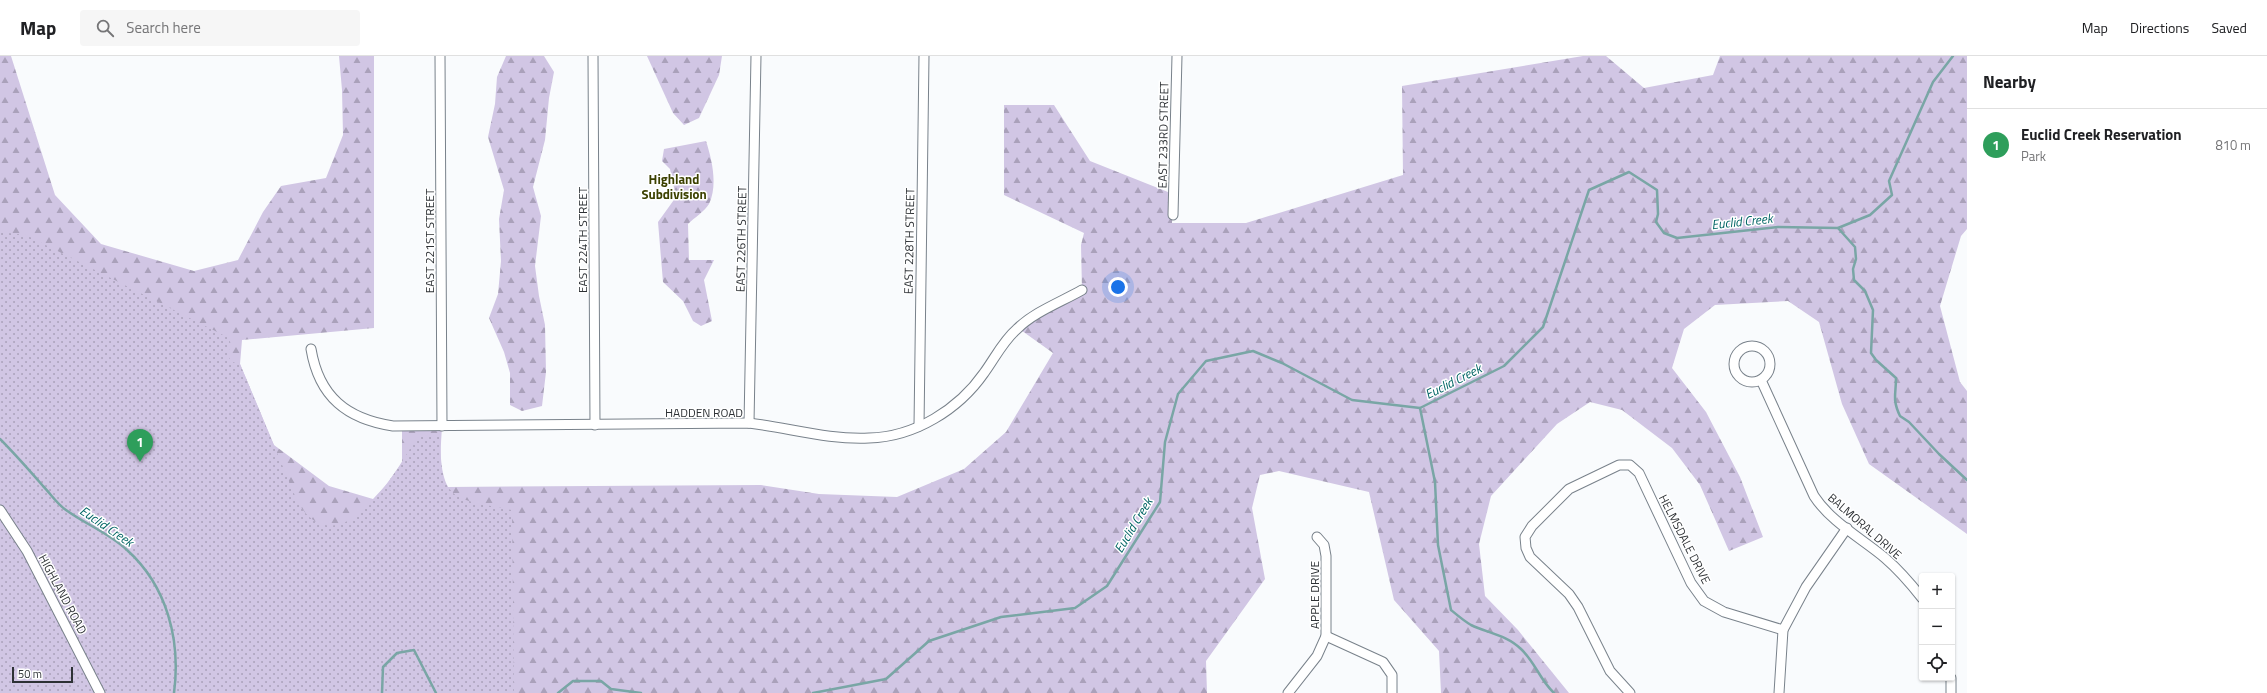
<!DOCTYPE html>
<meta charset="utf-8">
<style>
body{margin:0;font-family:"Titillium Web",sans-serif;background:#f6f6f6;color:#202124}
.controls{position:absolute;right:12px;bottom:12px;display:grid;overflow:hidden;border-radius:4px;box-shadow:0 1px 3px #0004}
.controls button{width:36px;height:36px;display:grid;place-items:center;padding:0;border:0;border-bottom:1px solid #e0e0e0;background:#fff;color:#202124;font:20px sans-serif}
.scale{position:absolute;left:12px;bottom:10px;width:61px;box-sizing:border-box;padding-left:4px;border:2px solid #2d3135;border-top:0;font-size:11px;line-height:14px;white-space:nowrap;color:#2d3135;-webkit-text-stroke:3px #fff;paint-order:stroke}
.you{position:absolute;left:1118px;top:231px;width:14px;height:14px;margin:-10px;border:3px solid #fff;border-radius:50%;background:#1a73e8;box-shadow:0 0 0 6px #1a73e833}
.badge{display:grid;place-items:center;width:26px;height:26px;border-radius:50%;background:#0b8043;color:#fff;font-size:13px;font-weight:700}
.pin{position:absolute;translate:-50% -33px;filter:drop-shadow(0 1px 2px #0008)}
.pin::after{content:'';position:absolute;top:21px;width:14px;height:12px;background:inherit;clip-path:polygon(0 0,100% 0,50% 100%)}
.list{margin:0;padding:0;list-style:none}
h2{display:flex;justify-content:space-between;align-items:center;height:52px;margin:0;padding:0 16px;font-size:17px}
h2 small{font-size:13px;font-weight:400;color:#757577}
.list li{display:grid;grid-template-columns:26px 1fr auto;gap:12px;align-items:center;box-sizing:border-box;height:72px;padding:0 16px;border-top:1px solid #e0e0e0}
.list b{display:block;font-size:15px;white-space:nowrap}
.list p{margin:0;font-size:13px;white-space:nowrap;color:#757577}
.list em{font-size:13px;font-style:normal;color:#757577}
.icon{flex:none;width:22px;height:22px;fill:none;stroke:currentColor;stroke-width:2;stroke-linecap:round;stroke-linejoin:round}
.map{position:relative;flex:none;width:1967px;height:637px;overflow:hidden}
header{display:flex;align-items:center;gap:24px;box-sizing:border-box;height:56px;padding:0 20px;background:#fff;border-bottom:1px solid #e0e0e0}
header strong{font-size:19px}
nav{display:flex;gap:22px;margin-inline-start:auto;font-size:14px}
.search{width:280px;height:36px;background:#f6f6f6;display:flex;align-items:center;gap:10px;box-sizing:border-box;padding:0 14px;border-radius:4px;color:#757577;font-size:15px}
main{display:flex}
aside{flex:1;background:#fff}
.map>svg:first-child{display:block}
.forest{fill:url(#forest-firs)}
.park{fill:url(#park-dots)}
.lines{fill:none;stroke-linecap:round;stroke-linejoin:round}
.stream{stroke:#79a6a5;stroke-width:2.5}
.minor-casing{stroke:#79828b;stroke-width:11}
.minor{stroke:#fff;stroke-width:9}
.labels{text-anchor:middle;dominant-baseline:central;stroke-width:3;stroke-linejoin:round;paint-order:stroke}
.street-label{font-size:12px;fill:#2d3135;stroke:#fff}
.neighbourhood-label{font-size:13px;font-weight:bold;fill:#3c4101;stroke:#fff}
.water-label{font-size:13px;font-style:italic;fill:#006464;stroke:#fff}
</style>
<header>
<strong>Map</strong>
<div class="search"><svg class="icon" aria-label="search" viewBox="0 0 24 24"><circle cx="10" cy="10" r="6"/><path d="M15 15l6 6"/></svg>Search here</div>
<nav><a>Map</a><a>Directions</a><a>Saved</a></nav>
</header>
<main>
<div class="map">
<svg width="1967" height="637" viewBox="0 0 1967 637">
<defs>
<pattern id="forest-firs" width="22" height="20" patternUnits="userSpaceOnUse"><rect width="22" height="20" fill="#d1c6e4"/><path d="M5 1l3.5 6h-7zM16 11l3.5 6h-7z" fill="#aaa1ba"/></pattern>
<pattern id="park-dots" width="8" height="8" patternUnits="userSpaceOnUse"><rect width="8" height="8" fill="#d1c6e4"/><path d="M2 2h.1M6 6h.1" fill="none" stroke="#aaa1ba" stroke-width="1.8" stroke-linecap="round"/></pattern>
</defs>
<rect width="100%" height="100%" fill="#f9fbfd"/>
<g class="forest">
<path d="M0 0H11L55 139 101 188 194 215 238 204 263 156 281 130 326 122 343 79 342 34 339 0H374V272L242 284 240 308 274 389 329 430 373 443 387 428 402 407V370H442C441 391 438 412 447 431L761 429 819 438 897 441 964 413 1006 376 1053 297 1018 272 1082 234 1081 189 1084 177 1004 139V49H1054L1090 105 1173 138 1172 167H1246L1403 119 1402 30 1583 0H1606L1644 32 1713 19 1720 0H1967V173L1961 180 1940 250 1960 326 1967 335V478L1869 408 1842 348 1819 266 1788 245 1715 249 1684 273 1672 312 1706 356 1740 421 1763 481 1729 495 1700 429 1672 392 1622 354 1590 346 1557 368 1491 440 1479 488 1485 540 1518 574 1569 637H1441L1439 595 1394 544 1369 436 1279 415 1260 419 1252 452 1265 523 1206 605 1207 637H157L0 526Z"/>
<path d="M506 0H544L554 16 549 42 545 84 533 131 541 160 535 210 539 240 545 269 546 316 542 350 522 355 510 349V317L504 296 489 262 498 238 501 205 499 163 504 134 488 81 495 48 497 21Z"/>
<path d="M647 0H722L719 19 699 62 684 69 673 57Z"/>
<path d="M706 85C712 104 718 129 709 148 705 155 694 162 688 168L689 204H714L704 224 712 265 701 270 693 265 683 245 663 226 658 166 676 141 670 113 662 105 664 93Z"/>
</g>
<path class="park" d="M0 176 26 179 229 282 231 289C226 299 228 306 240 308L298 447C340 514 398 414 418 379H440C441 446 451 442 512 454L514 637H0Z"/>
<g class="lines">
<g class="stream">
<path d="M1838 172 1855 191 1856 203 1853 213 1854 224 1865 235 1873 254 1871 297 1876 304 1896 322C1896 339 1892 343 1900 360L1909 366 1939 398 1967 424"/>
<path d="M1420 352 1435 426 1438 489 1451 554C1457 559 1464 565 1471 569 1488 577 1507 579 1521 593 1535 606 1540 624 1554 637"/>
<path d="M0 383C15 398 29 414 43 430 50 437 57 448 66 454 85 468 109 477 127 494 167 530 181 584 174 637"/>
<path d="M382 637 383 611 397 597 414 594 436 637"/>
<path d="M558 637 573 625H601L611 633 641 637"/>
<path d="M813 637 886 623 929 585 1001 561 1075 552 1107 530 1160 446 1165 386 1178 338 1206 305 1253 295 1282 307 1352 344 1420 352 1504 310 1543 271 1589 134 1629 116 1657 134 1658 158 1656 166 1664 177 1677 182 1778 171 1838 172 1870 159 1892 139 1889 125 1933 26 1953 0"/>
</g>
<g class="minor-casing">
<g id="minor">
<path d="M440 0 442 370"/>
<path d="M593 0 595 369"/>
<path d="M1173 159 1177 0"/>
<circle cx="1752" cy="308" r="18"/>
<path d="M311 293C319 341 347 363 393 370L749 367C790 372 829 384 869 382 915 381 959 353 984 317 995 302 1003 285 1017 273 1034 256 1061 246 1082 234"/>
<path d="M1761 324 1814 440C1831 466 1861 482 1885 502 1899 514 1911 528 1922 542"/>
<path d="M749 367 756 0"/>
<path d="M919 370 924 0"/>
<path d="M0 454 27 495 100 637"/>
<path d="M1326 580 1383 606 1392 619V637"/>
<path d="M1951 622V637"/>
<path d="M1288 637 1317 600 1326 580V500L1324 489 1317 481"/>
<path d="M1630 637 1610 615 1578 551 1569 538 1530 501 1526 492 1525 481 1532 470 1569 433 1619 409H1630L1639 417 1691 527 1704 545 1724 556 1783 574"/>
<path d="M1779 637 1783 574 1806 531 1847 472"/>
</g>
</g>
<use href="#minor" class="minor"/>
</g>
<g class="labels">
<g class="street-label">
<text transform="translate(1163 79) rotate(-89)">EAST 233RD STREET</text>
<text transform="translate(741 183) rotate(-89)">EAST 226TH STREET</text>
<text transform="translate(582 184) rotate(-90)">EAST 224TH STREET</text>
<text transform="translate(429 185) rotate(-90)">EAST 221ST STREET</text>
<text transform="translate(909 185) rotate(-89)">EAST 228TH STREET</text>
<text x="704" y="356">HADDEN ROAD</text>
<text transform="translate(1865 470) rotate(41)">BALMORAL DRIVE</text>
<text transform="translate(1685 483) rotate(63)">HELMSDALE DRIVE</text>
<text transform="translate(63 538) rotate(62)">HIGHLAND ROAD</text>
<text transform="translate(1314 539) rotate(-90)">APPLE DRIVE</text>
</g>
<g class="neighbourhood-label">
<text x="674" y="123">Highland<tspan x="674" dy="15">Subdivision</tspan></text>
</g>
<g class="water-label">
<text transform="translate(1742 165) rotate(-6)">Euclid Creek</text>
<text transform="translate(1453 325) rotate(-27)">Euclid Creek</text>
<text transform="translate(1133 469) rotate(-59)">Euclid Creek</text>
<text transform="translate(107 470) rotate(34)">Euclid Creek</text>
</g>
</g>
</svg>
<div class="controls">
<button>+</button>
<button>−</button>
<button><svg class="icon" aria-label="locate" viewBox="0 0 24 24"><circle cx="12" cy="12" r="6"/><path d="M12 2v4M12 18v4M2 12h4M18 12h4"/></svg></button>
</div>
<div class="scale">50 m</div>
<div class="you"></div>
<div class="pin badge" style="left:140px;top:406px;background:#2e9e5b">1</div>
</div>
<aside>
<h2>Nearby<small></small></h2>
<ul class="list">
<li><span class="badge" style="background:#2e9e5b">1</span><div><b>Euclid Creek Reservation</b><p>Park</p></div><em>810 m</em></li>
</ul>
</aside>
</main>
